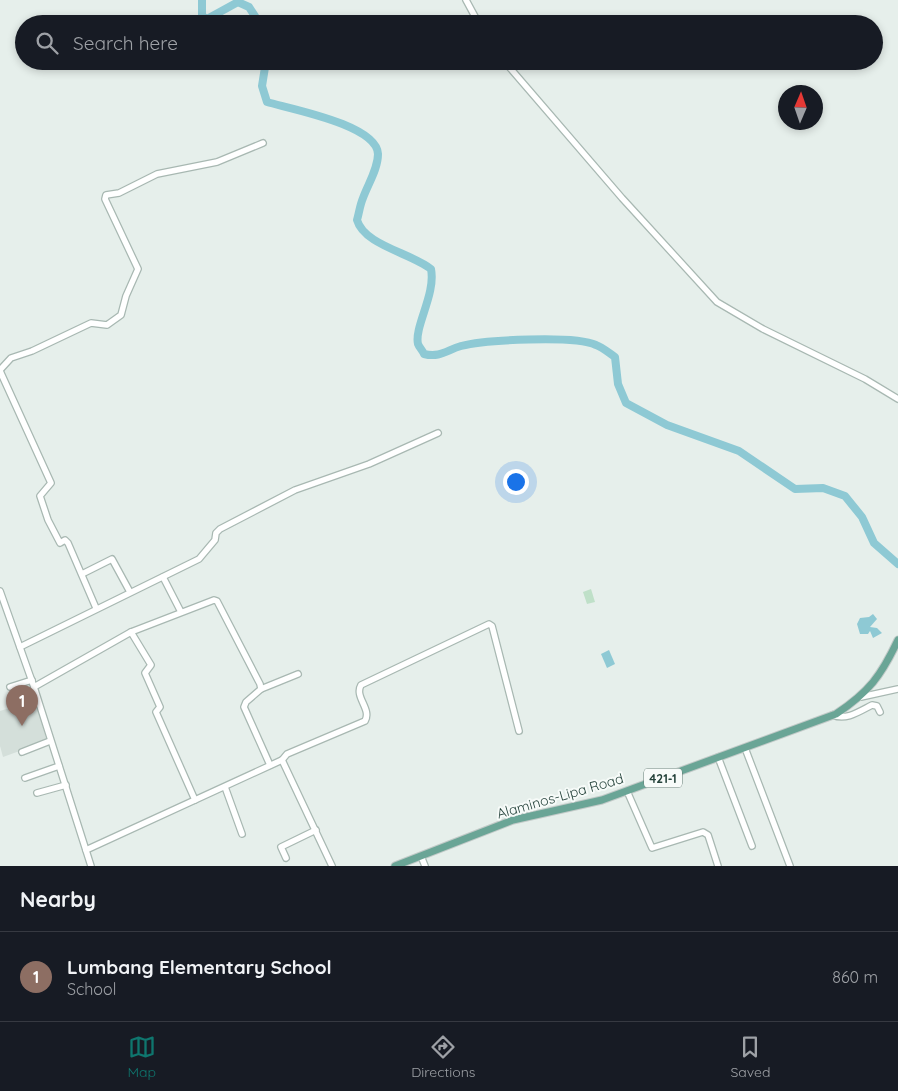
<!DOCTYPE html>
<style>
body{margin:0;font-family:Quicksand,sans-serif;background:#242831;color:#f1f3f6}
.compass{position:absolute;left:778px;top:85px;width:45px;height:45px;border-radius:50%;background:#171b24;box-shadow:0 2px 8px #0003;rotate:2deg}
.you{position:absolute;left:515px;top:481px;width:18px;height:18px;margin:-12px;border:4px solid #fff;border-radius:50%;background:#1a73e8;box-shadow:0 0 0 8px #1a73e833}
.badge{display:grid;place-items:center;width:32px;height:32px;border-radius:50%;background:#0f766e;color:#fff;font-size:16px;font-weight:700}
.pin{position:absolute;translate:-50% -41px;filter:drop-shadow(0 1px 2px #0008)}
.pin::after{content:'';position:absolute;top:26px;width:18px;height:15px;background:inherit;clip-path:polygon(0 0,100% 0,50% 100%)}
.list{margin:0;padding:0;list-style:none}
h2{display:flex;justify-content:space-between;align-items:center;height:65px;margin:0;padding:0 20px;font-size:21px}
h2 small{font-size:16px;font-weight:400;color:#9ea1a6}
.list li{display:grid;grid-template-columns:32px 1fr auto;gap:15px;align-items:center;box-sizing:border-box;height:90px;padding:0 20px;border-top:1px solid #363941}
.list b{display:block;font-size:19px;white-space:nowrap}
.list p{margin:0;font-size:16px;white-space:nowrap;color:#9ea1a6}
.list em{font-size:16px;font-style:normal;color:#9ea1a6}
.icon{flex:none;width:28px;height:28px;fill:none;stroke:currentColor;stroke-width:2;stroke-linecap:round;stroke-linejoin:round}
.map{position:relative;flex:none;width:898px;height:866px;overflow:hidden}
.search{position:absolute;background:#171b24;box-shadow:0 2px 8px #0003;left:15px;right:15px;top:15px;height:55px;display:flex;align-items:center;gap:12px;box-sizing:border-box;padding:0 18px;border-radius:28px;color:#9ea1a6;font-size:19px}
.sheet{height:155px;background:#171b24}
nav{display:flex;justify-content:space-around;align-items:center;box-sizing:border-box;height:70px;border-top:1px solid #363941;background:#171b24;font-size:14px;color:#9ea1a6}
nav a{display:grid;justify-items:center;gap:2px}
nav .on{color:#0f766e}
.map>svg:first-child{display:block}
.built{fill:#d4dfda}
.green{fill:#bfe0c8}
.water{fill:#8ec9d4}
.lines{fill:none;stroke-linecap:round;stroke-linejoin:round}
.river{stroke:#8ec9d4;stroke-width:8}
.minor-casing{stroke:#a8b8b2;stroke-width:8}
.major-casing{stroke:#c2cac8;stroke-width:9}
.minor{stroke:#fff;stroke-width:5.5}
.major{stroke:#6aa596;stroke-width:7}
.labels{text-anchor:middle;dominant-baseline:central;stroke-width:4;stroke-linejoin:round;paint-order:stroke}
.shield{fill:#f7fbf9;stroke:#637a73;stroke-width:1}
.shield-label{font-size:12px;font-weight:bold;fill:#24423a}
.street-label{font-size:14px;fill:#24423a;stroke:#f7fbf9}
</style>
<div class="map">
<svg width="898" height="866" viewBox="0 0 898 866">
<rect width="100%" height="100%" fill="#e6efeb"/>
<path class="built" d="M35 700 47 741 3 757 0 746V711Z"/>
<path class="green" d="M591 589 595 602 587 604 583 592Z"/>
<g class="water">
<path d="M873 614 877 619 870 627 877 628 882 633 873 638 870 631 868 634H860L857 624 860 618 869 617Z"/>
<path d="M609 650 615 664 607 668 601 654Z"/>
</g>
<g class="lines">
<g class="river">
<path d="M202 0V16L207 19 238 2 249 7 260 24"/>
<path d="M266 61 262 86 267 102C291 109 377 125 378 154 378 169 368 184 363 198 360 205 359 213 357 220 364 245 411 253 431 269 436 294 414 327 418 344 419 347 423 351 424 354 440 358 447 350 461 346 484 340 574 335 596 345 602 347 609 353 615 357L618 384 626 403 667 425 739 451 795 489 823 488 845 496 862 517 874 543 898 564"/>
</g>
<g class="minor-casing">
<g id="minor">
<path d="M466 0 479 24"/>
<path d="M504 61 622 198 717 302 763 329 865 379 898 399"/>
<path d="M0 370 11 358 32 351 91 323 107 325 121 315 126 296 138 269 105 199 106 195 119 193 157 174 217 162 263 143"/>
<path d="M0 371 51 483 40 496 48 520 60 543 65 540 68 543 96 608"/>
<path d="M82 574 112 559 130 592"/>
<path d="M163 577 181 612"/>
<path d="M0 591 34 687 91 866"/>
<path d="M131 632 151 665 145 673 160 707 156 712 195 800"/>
<path d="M20 647 199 559 215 540 216 533 220 529 295 490 369 464 438 433"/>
<path d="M10 687 32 680"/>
<path d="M34 687 131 632 214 600 217 601 260 684 261 689 246 702 244 707 270 765"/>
<path d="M261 689 298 674"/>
<path d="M861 697 898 689"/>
<path d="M833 715C846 721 860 711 872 705L877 706 880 712"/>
<path d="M745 748 790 866"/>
<path d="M22 752 50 741"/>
<path d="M718 757 752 846"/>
<path d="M282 760 287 754 365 721C372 709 354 697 361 685L489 624 492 626 519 731"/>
<path d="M25 778 59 766"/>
<path d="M225 787 242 834"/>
<path d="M627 791 652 848 703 832 708 835 718 866"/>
<path d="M37 793 66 785"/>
<path d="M86 850 282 760 332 866"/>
<path d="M421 856 425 866"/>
<path d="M286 858 281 847 316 830"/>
</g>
</g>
<g class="major-casing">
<path id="major" d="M395 866 513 820 602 800 836 714C869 692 881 676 898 640"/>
</g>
<use href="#minor" class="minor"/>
<use href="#major" class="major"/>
</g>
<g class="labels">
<rect class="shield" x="644" y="768.5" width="38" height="19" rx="4"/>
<g class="shield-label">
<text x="663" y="778">421-1</text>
</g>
<g class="street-label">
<text transform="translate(560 796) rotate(-16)">Alaminos-Lipa Road</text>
</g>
</g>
</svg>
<svg class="compass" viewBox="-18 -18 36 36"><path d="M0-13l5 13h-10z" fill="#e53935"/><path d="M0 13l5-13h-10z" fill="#9ea1a6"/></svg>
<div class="you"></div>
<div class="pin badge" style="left:22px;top:726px;background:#8d6e63">1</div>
<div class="search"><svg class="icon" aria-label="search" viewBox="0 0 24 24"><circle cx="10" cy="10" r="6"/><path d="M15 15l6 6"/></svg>Search here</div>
</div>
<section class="sheet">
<h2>Nearby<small></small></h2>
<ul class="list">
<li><span class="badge" style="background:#8d6e63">1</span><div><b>Lumbang Elementary School</b><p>School</p></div><em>860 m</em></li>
</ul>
</section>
<nav>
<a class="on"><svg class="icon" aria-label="map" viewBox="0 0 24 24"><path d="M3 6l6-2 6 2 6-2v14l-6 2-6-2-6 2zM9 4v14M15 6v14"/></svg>Map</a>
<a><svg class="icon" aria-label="directions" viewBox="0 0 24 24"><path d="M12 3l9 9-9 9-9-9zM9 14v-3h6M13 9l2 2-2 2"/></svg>Directions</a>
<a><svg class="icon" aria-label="saved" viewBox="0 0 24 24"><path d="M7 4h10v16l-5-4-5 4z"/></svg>Saved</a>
</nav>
